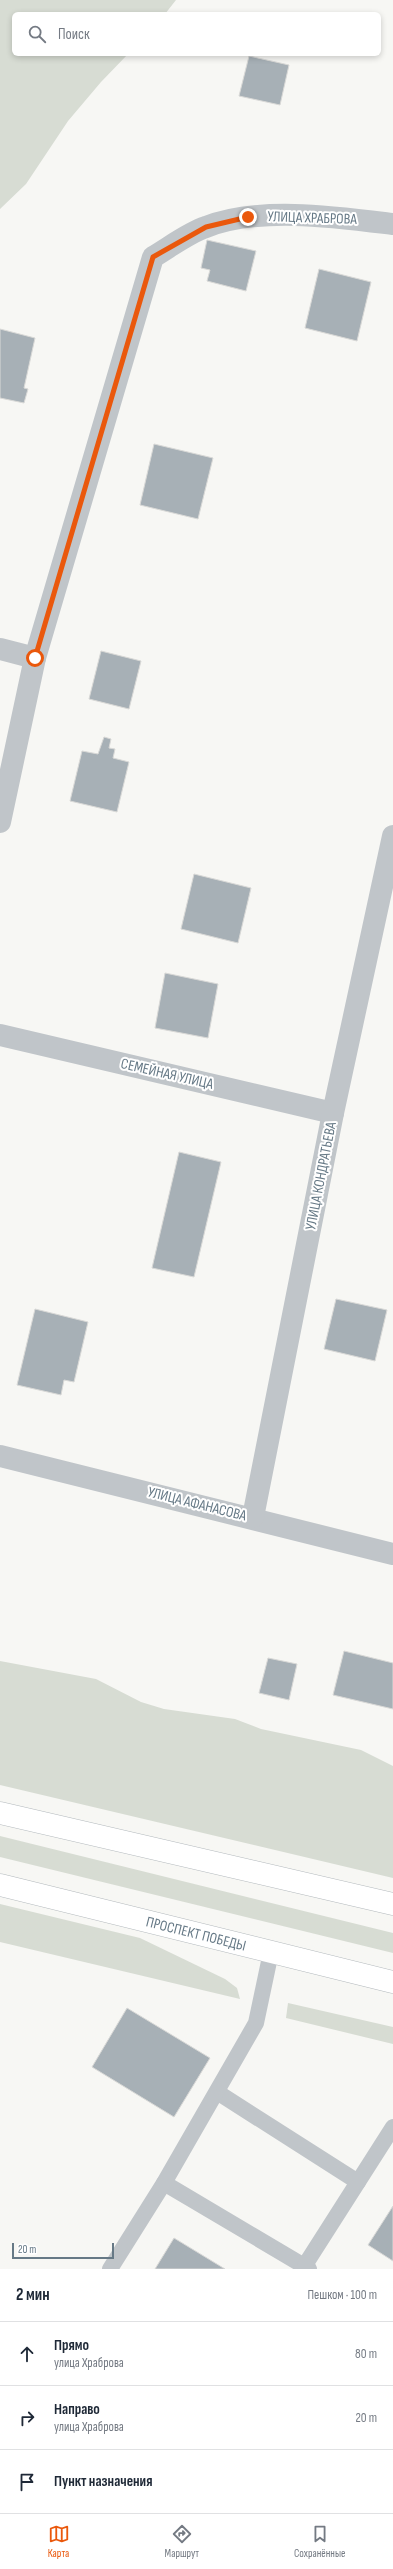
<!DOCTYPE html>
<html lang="ru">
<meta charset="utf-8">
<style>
body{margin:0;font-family:"Sofia Sans Condensed",sans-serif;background:#f2f2f3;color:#1f2937}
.scale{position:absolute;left:12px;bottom:10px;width:102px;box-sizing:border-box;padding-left:4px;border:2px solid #667986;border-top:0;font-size:11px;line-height:14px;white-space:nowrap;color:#667986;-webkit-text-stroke:3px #fff;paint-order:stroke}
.stop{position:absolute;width:12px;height:12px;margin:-9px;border:3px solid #ea580c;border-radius:50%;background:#fff}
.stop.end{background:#ea580c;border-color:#fff;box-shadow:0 1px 4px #0008}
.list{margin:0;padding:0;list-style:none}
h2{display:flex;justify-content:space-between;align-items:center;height:52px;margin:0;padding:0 16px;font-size:17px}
h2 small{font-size:13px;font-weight:400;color:#747a83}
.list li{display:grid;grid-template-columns:26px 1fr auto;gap:12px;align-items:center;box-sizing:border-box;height:64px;padding:0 16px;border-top:1px solid #e0e1e3}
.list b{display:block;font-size:15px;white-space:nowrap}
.list p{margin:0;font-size:13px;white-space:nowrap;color:#747a83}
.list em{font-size:13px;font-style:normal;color:#747a83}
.icon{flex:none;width:22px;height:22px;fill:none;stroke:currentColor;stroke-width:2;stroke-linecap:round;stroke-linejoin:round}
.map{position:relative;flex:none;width:393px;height:2269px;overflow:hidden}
.search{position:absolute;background:#fff;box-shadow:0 2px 6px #0003;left:12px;right:12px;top:12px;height:44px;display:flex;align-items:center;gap:10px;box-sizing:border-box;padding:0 14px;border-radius:6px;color:#747a83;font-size:15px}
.sheet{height:244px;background:#fff}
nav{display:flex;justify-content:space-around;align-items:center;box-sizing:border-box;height:56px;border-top:1px solid #e0e1e3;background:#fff;font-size:11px;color:#747a83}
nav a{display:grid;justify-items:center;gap:2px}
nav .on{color:#ea580c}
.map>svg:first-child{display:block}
.green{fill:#d7dcd3}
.building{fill:#a7b0b6;stroke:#d9d9d7}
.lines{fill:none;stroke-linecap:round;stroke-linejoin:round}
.secondary-casing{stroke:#b3b9bd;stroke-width:23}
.service{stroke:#c0c5c9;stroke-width:16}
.minor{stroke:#c0c5c9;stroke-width:22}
.secondary{stroke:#fff;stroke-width:22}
.route{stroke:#ea580c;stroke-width:5}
.labels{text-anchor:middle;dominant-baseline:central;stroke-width:4;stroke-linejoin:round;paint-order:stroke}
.street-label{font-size:15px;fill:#667986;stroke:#fff}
</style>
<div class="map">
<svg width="393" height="2269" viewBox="0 0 393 2269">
<rect width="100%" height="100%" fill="#f7f7f4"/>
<g class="green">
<path d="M0 0H176L165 14H14V54H128L101 82 68 121 26 184 0 209Z"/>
<path d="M0 1661 96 1679 141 1702 164 1709 235 1719 261 1729 361 1750 393 1766V1878L0 1785Z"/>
<path d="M0 1836 393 1933V1953L0 1857Z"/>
<path d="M0 1904 140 1938 225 1979 237 1988 240 1999 0 1942Z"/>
<path d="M288 2003 393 2027V2044L286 2018Z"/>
</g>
<g class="building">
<path d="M249 56 289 65 280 105 239 96Z"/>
<path d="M207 240 256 251 246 291 207 281 210 270 201 268Z"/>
<path d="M319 269 371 282 357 341 305 328Z"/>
<path d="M0 329 35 338 24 388 28 389 24 403 0 398Z"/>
<path d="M154 444 213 458 198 519 140 505Z"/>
<path d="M101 651 141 661 129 709 89 699Z"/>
<path d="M104 737 111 739 109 748 115 749 113 758 129 762 117 812 70 801 82 751 98 754Z"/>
<path d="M194 874 251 888 238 943 181 929Z"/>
<path d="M165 973 218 984 208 1038 155 1028Z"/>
<path d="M179 1152 221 1162 194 1277 152 1268Z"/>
<path d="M336 1299 387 1310 375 1361 324 1349Z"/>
<path d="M35 1309 88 1322 74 1382 64 1380 61 1395 17 1385Z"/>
<path d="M344 1651 393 1663V1709L333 1695Z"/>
<path d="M268 1658 297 1664 289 1700 259 1693Z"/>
<path d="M127 2008 210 2058 174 2117 92 2067Z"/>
<path d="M393 2206V2261L368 2245Z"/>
<path d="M174 2238 225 2269H155Z"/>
</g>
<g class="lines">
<g class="secondary-casing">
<g id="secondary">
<path d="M0 1813 393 1904"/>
<path d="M0 1885 393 1982"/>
</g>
</g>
<g class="service">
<path d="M217 2092 358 2182"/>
<path d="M164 2183 309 2269"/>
<path d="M305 2265 393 2127"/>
<path d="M110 2269 164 2183 256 2023 271 1952"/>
</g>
<g class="minor">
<path d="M0 649 35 658"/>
<path d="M0 822 35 658 153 257C170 247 188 233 206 227 259 206 337 217 393 224"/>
<path d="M0 1035 333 1113"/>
<path d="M0 1456 393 1554"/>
<path d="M253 1517 333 1113 393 836"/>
</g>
<use href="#secondary" class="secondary"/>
</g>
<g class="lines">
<path class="route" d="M35 658 153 257 206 227 248 217"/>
</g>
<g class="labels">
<g class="street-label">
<text transform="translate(312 218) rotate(2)">УЛИЦА ХРАБРОВА</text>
<text transform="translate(167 1074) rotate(13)">СЕМЕЙНАЯ УЛИЦА</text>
<text transform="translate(321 1176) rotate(-79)">УЛИЦА КОНДРАТЬЕВА</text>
<text transform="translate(197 1504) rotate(14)">УЛИЦА АФАНАСОВА</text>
<text transform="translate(196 1934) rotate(14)">ПРОСПЕКТ ПОБЕДЫ</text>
</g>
</g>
</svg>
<div class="scale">20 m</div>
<div class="stop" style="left:35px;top:658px"></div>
<div class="stop end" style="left:248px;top:217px"></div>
<div class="search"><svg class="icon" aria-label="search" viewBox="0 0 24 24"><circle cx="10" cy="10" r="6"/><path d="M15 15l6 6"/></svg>Поиск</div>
</div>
<section class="sheet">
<h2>2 мин<small>Пешком · 100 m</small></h2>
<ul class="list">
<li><svg class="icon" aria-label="ahead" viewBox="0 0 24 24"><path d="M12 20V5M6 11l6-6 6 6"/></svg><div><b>Прямо</b><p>улица Храброва</p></div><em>80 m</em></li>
<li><svg class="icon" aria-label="right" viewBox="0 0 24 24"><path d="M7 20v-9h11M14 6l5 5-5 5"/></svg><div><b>Направо</b><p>улица Храброва</p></div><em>20 m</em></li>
<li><svg class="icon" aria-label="arrive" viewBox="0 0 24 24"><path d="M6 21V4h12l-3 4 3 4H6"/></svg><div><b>Пункт назначения</b></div></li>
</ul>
</section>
<nav>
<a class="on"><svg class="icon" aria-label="map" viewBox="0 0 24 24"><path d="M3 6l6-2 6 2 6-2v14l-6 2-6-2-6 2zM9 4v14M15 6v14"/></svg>Карта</a>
<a><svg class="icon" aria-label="directions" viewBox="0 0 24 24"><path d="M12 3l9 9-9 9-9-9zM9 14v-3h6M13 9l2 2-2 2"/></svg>Маршрут</a>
<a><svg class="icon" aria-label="saved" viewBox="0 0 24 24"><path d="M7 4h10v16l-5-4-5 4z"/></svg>Сохранённые</a>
</nav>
